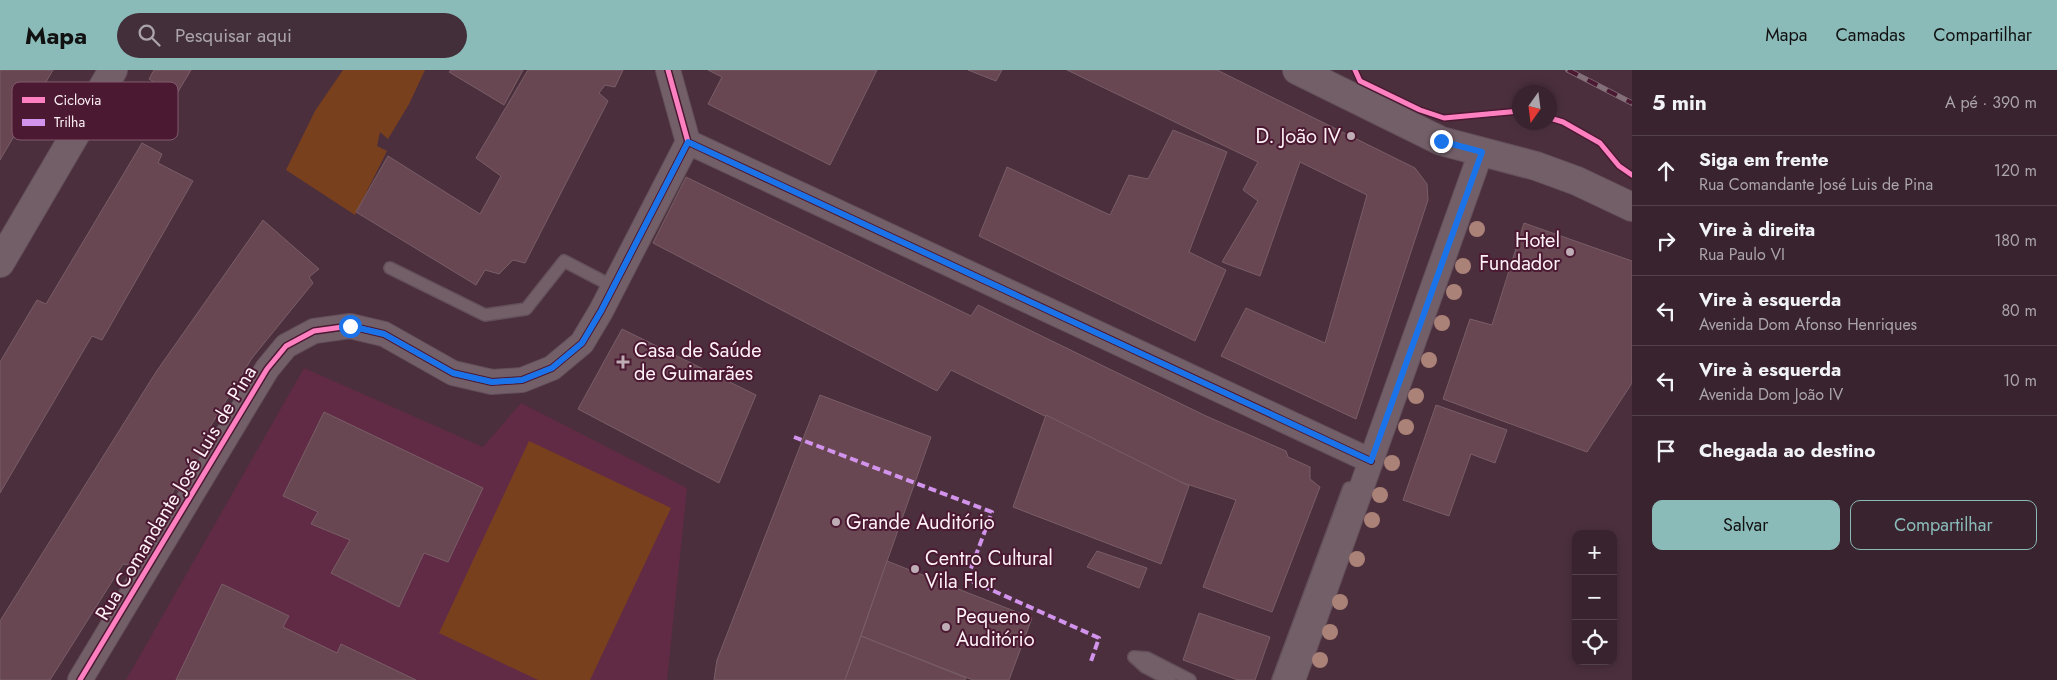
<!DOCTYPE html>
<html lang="pt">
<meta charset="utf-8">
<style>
body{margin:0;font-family:Jost,sans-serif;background:#432f3a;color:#f1f3f6}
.controls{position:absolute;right:15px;bottom:15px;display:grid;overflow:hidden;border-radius:10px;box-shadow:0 2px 8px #0003}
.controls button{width:45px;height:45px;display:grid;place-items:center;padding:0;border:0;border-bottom:1px solid #52404a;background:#38232e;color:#f1f3f6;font:25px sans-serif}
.compass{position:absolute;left:1512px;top:15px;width:45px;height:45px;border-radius:50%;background:#38232e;box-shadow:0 2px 8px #0003;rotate:194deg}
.stop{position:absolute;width:15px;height:15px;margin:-11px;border:4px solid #1a73e8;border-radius:50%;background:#fff}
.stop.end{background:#1a73e8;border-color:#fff;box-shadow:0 1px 5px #0008}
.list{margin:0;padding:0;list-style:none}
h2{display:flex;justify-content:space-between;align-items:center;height:65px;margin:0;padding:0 20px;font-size:21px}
h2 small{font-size:16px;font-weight:400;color:#aba4aa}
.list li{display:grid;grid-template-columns:32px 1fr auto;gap:15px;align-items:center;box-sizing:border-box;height:70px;padding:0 20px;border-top:1px solid #52404a}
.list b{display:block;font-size:19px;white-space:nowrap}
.list p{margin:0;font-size:16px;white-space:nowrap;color:#aba4aa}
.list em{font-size:16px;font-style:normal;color:#aba4aa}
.actions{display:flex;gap:10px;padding:15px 20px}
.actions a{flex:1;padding:11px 0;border:1px solid #8bbbb9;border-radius:10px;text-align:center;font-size:18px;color:#8bbbb9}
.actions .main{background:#8bbbb9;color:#111}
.icon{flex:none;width:28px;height:28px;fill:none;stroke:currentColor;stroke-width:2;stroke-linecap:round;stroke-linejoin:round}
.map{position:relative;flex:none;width:1632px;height:610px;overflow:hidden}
header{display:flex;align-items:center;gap:30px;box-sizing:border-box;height:70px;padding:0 25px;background:#8bbbb9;color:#111}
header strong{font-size:24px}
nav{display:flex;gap:28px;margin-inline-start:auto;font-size:18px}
.search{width:350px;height:45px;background:#432f3a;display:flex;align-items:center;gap:12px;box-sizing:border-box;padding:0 18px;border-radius:28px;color:#aba4aa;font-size:19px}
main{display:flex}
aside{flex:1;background:#38232e}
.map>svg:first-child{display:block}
.built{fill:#612b46}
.green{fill:#79401e}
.building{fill:#694752;stroke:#785e66}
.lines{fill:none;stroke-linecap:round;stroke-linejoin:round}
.service-casing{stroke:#64505a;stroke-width:14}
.minor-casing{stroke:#64505a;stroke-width:26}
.tertiary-casing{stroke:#64505a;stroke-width:30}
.service{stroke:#735f68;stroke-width:11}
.minor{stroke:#735f68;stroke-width:24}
.tertiary{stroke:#735f68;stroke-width:28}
.rail-casing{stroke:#847079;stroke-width:5.5}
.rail{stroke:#4b1932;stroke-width:4;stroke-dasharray:11;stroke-linecap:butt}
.quiet{stroke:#d193ec;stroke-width:4;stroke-dasharray:8 4;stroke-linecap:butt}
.cycleway-casing{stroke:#4b1932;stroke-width:8}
.cycleway{stroke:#ff80c0;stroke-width:5}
.tree{fill:#ab8278}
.route{stroke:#1a73e8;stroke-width:6}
.poi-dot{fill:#bfadb5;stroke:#4b1932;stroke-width:2}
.labels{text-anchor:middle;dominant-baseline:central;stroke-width:4;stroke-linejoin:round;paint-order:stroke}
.poi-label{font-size:20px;fill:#fef1f6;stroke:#4b1932;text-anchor:start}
.street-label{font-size:20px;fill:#fef1f6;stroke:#4b1932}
.key{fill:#4b1932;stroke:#815a6d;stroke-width:1}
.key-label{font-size:14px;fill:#fef1f6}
</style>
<header>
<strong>Mapa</strong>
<div class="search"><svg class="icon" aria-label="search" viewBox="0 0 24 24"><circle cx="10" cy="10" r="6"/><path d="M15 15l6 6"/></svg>Pesquisar aqui</div>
<nav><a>Mapa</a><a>Camadas</a><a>Compartilhar</a></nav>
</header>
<main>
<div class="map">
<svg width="1632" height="610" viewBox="0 0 1632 610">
<rect width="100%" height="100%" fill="#4b2f3d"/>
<path class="built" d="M304 298 483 377 521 333 687 418 667 610H126Z"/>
<g class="green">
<path d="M343 0H425L409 34 388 69 380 62 377 76 387 81 355 145 286 100 315 41Z"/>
<path d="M529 371 671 438 590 610H538L439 563Z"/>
</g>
<g class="building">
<path d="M0 0H53L0 90Z"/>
<path d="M154 0H191L176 25 149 9Z"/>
<path d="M451 0H523L504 35 449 2Z"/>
<path d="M528 0H623L615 17 605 15 599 23 608 31 525 193 513 190 499 204 485 200 476 215 356 142 388 86 480 144 501 106 476 88Z"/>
<path d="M708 0H877L830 95 708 34 722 7Z"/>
<path d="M968 0H1002L996 11Z"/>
<path d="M1067 0H1217L1415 98 1427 114 1428 130 1356 349 1221 286 1246 238 1325 273 1367 125 1300 92 1260 206 1222 192 1258 131 1243 120 1258 92Z"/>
<path d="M1173 60 1227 82 1189 182 1226 200 1195 271 979 166 1007 97 1110 145 1129 105 1148 109Z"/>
<path d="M142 73 162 84 158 93 193 111 102 270 92 266 0 423V292L37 230 46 234Z"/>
<path d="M686 107 971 246 978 235 1206 346 1286 381 1288 387 1310 397V409L1320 417 1272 542 1203 517 1236 430 1177 411 951 300 937 321 653 173Z"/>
<path d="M263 150 319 199 309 207 313 213 252 288 210 357 216 365 183 425 175 418 133 496 123 494 50 610H0V551L156 302Z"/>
<path d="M1524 153 1632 191V313L1587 382 1443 329 1470 249 1492 255Z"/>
<path d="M622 259 756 325 719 413 578 339Z"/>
<path d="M820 325 931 367 845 610H714L717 590Z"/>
<path d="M1436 335 1507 360 1495 393 1471 384 1449 446 1403 430Z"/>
<path d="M324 342 483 418 448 492 424 483 399 537 331 503 350 470 311 454 318 442 283 426Z"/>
<path d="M1046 345 1189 416 1161 494 1013 437Z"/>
<path d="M1097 481 1147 498 1139 518 1087 497Z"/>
<path d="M887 491 1032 548 1009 610H973L861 566Z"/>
<path d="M222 514 289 546 283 557 337 583 341 574 416 610H176Z"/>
<path d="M1199 543 1270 567 1255 610H1238L1183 590Z"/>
<path d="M861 566 966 608 965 610H845Z"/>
</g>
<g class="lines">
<g class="service-casing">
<g id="service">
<path d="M390 198 485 245 526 239 564 191 614 217"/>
<path d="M1134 587 1147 588 1190 610"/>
<path d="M1134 587 1145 597 1170 610"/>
<path d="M1278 610 1349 418"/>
</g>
</g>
<g class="minor-casing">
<g id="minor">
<path d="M688 72 1371 391"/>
<path d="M80 610 267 299 286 276 314 261 350 256 384 264 453 303 492 312 522 310 552 298 582 273 601 241 688 72 668 0"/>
<path d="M1293 610 1481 82"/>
</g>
</g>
<g class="tertiary-casing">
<g id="tertiary">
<path d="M1297 0 1441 71 1536 96 1577 111 1632 137"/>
<path d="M0 193 113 0"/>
</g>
</g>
<use href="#service" class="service"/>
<use href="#minor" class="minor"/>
<use href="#tertiary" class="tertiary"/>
<g class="rail-casing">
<path id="rail" d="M1568 0 1632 33"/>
</g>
<use href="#rail" class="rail"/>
<path class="quiet" d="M794 367 992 442 967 509 1099 568 1090 594"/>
<g class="cycleway-casing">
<g id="cycleway">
<path d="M1355 0 1360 11 1420 40 1444 48 1520 41"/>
<path d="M1550 48 1563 52 1600 73 1619 96 1632 105"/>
<path d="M688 72 1371 391"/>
<path d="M80 610 267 299 286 276 314 261 350 256 384 264 453 303 492 312 522 310 552 298 582 273 601 241 688 72 668 0"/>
</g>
</g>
<use href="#cycleway" class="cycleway"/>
</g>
<g class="tree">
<circle cx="1477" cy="159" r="8"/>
<circle cx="1463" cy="196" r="8"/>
<circle cx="1454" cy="222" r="8"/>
<circle cx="1442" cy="253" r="8"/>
<circle cx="1429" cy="290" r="8"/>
<circle cx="1416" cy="326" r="8"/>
<circle cx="1406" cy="357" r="8"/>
<circle cx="1392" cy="393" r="8"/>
<circle cx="1380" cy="425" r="8"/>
<circle cx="1372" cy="450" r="8"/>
<circle cx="1357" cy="489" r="8"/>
<circle cx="1340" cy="532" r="8"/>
<circle cx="1330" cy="562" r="8"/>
<circle cx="1320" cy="590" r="8"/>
</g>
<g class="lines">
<path class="route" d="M350 256 384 264 453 303 492 312 522 310 552 298 582 273 601 241 688 72 1371 391 1482 82 1441 71"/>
</g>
<g class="poi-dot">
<circle cx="1351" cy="66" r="5"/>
<circle cx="1570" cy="182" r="5"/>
<path d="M620.5 284.5h5v5h5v5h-5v5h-5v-5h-5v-5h5z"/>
<circle cx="836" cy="452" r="5"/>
<circle cx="915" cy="499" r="5"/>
<circle cx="946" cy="557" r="5"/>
</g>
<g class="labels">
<g class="poi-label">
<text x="1341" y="66" text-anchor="end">D. João IV</text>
<text x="1560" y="170" text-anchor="end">Hotel<tspan x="1560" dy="23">Fundador</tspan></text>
<text x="634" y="280">Casa de Saúde<tspan x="634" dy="23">de Guimarães</tspan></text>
<text x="846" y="452">Grande Auditório</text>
<text x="925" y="488">Centro Cultural<tspan x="925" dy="23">Vila Flor</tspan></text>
<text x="956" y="546">Pequeno<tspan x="956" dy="23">Auditório</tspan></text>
</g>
<g class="street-label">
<text transform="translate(176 423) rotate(-59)">Rua Comandante José Luis de Pina</text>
</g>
</g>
<rect x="12" y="12" width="166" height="58" rx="8" class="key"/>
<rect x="22" y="27" width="23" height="6" fill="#ff80c0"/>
<rect x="22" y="49" width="23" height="7" fill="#d193ec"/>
<g class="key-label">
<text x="54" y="35">Ciclovia</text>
<text x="54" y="57">Trilha</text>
</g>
</svg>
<div class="controls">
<button>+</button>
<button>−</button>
<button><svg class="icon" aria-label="locate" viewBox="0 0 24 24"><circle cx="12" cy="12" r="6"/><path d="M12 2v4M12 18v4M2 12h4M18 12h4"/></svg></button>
</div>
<svg class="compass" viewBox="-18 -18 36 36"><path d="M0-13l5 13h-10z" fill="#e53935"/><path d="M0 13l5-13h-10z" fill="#aba4aa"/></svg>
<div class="stop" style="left:350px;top:256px"></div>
<div class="stop end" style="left:1441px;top:71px"></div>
</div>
<aside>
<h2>5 min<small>A pé · 390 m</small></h2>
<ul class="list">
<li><svg class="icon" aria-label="ahead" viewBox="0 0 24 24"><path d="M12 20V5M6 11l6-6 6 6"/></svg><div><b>Siga em frente</b><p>Rua Comandante José Luis de Pina</p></div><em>120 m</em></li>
<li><svg class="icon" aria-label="right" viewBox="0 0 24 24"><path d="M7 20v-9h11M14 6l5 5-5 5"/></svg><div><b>Vire à direita</b><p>Rua Paulo VI</p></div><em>180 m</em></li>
<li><svg class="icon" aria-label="left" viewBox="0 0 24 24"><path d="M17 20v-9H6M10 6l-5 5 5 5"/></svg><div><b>Vire à esquerda</b><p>Avenida Dom Afonso Henriques</p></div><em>80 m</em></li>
<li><svg class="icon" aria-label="left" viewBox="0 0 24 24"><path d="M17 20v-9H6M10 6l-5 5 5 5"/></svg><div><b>Vire à esquerda</b><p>Avenida Dom João IV</p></div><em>10 m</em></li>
<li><svg class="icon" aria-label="arrive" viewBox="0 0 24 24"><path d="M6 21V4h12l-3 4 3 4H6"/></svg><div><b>Chegada ao destino</b></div></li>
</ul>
<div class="actions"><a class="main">Salvar</a><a>Compartilhar</a></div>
</aside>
</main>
